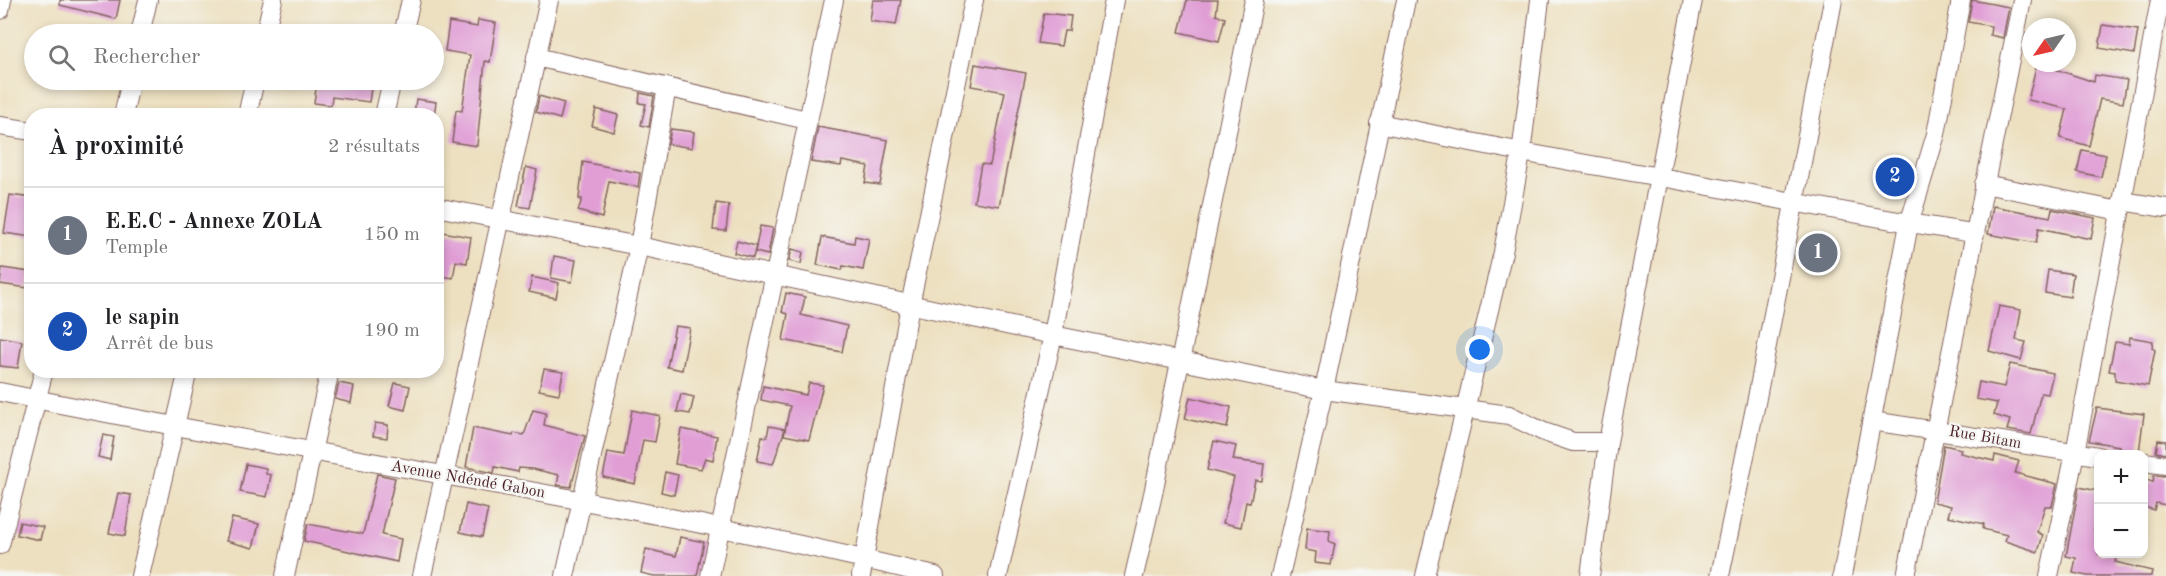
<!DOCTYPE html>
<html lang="fr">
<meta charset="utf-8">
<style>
body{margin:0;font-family:"Old Standard TT",serif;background:#f2f2f2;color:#202124}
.controls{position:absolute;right:18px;bottom:18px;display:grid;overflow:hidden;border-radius:12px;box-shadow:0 3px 9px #0003}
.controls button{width:54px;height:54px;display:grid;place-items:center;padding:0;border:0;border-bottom:2px solid #e0e0e0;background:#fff;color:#202124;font:30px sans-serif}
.compass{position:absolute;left:2022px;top:18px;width:54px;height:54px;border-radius:50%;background:#fff;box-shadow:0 3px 9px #0003;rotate:236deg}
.you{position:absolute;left:1480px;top:350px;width:21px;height:21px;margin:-15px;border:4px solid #fff;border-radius:50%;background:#1a73e8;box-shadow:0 0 0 9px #1a73e833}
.badge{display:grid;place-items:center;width:39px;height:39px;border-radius:50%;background:#db2777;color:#fff;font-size:20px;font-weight:700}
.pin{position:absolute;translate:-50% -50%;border:3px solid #fff;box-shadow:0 2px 6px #0006}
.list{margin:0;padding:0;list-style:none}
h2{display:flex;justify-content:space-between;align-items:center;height:78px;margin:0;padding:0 24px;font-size:26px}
h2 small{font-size:20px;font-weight:400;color:#757577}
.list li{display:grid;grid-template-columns:39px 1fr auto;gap:18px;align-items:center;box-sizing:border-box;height:96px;padding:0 24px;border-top:2px solid #e0e0e0}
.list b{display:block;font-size:22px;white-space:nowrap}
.list p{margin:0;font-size:20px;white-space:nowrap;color:#757577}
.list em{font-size:20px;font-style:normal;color:#757577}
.icon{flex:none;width:33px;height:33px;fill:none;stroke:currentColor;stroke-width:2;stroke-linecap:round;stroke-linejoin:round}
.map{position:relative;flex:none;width:2166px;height:576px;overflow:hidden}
.search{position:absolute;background:#fff;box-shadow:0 3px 9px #0003;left:24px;top:24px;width:420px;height:66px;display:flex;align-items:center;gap:15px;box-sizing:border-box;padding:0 21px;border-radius:33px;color:#757577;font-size:22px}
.panel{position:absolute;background:#fff;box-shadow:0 3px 9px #0003;left:24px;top:108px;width:420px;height:270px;border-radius:24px}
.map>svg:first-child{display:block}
.building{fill:#e09ed5}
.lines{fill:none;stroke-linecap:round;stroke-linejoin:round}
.street-casing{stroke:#83635f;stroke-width:20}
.street{stroke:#fff;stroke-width:18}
.labels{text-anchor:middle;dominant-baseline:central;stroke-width:4.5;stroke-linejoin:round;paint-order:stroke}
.street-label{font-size:16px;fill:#4a1f2b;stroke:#f6f6f2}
</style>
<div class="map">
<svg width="2166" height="576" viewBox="0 0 2166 576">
<rect width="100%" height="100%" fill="#f6f6f2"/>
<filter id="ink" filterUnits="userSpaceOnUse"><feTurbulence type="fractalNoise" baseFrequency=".0167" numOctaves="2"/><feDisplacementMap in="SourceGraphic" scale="12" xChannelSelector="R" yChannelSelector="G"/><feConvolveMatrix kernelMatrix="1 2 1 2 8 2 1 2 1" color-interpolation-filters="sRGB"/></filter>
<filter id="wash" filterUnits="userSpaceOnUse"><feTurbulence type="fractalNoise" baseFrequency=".008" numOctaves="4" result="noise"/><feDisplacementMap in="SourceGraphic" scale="24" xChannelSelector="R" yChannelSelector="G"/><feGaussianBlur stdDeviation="1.35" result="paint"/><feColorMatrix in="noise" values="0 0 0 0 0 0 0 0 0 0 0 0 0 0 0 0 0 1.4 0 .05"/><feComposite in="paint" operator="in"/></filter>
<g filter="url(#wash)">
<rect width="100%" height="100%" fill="#ede0c0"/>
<g id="blocks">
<g class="building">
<path d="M60 0H120L116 19 60 5Z"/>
<path d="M873 0H901L896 25 870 21Z"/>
<path d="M1187 0H1218L1216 15 1225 18 1219 41 1179 32Z"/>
<path d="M1972 0 2009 7 2003 38 1990 35 1991 26 1968 22Z"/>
<path d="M1044 13 1071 16 1069 31H1064L1061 46 1038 43Z"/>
<path d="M478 20 496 23 490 62 485 61 477 146 452 142 456 110 462 111 470 55 445 51 449 22 477 27Z"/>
<path d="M2103 25 2138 30 2134 54 2099 48Z"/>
<path d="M2037 63 2094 82 2095 75 2127 80 2123 103 2100 99 2089 146 2060 138 2067 109 2028 100Z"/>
<path d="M975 64 1026 73 999 206 974 202 981 164 990 165 1005 92 971 86Z"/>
<path d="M340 80 372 81 369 102 332 97 331 105 314 103 317 82 339 85Z"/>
<path d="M640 93 654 96 649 127 641 125 646 104 639 103Z"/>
<path d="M539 96 564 103 560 119 536 112Z"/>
<path d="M416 99 436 102 434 116 414 114Z"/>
<path d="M596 109 618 115 614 132 592 126Z"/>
<path d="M818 127 888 140 880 185 865 183 868 166 842 161 841 166 811 162Z"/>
<path d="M671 129 694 132 692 148 668 144Z"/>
<path d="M2082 150 2106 155 2101 177 2077 172Z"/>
<path d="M583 162 640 173 638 187 609 181 602 218 578 211 582 199H579Z"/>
<path d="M526 167 537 170 530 208 518 206Z"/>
<path d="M10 195 32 198V237L4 233Z"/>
<path d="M716 203 729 205 726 231 713 230Z"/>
<path d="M1993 206 2050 217 2052 209 2095 218 2091 239 2039 228 2036 243 1988 234Z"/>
<path d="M760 226 773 228 768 255 755 252Z"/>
<path d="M436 231 471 237 467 263 456 261 453 278 436 275Z"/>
<path d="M855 236 869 239 863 270 843 266 842 270 817 265 822 237 854 243Z"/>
<path d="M737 241 756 246 753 258 734 253Z"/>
<path d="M792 249 803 252 801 264 789 261Z"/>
<path d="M554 256 576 260 572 282 551 278Z"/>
<path d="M2 268 30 272 28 288 0 284Z"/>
<path d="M2048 270 2073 274 2070 297 2045 293Z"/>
<path d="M532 277 559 283 556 298 529 292Z"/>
<path d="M786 293 805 297 801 315 847 326 842 352 783 340 788 314 782 312Z"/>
<path d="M1999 306 2021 310 2016 340 2026 342 2021 360 1989 351Z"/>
<path d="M675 326 690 328 682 370 667 367Z"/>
<path d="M0 337 22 341 18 368 0 366Z"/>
<path d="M2130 337 2153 341 2152 348 2155 350 2148 386 2115 380V372L2109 371 2115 342 2129 344Z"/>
<path d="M2010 364 2053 373 2048 394 2041 393 2031 434 2007 430 2010 420 1994 415 1997 403 1976 399 1979 382 2004 387Z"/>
<path d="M544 369 563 372 559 394 539 390Z"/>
<path d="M339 383 354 386 351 403 335 399Z"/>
<path d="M395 383 410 386 405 410 389 406Z"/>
<path d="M809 383 823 385 809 440 784 435 790 406 761 400 763 386 806 395Z"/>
<path d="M681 394 694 397 690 414 677 412Z"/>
<path d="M1190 397 1231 407 1227 428 1185 419Z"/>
<path d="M2097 408 2144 414 2139 452 2119 451V446L2089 441Z"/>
<path d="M533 410 546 413 544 425 585 436 571 487 557 485 559 475 533 469 519 468 518 472 495 467 494 473 466 467 473 428 513 436 514 433 524 435Z"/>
<path d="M632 410 660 416 655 442 643 440 635 484 603 477 608 452 624 455Z"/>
<path d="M375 423 388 425 387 438 373 436Z"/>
<path d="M769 426 785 429 773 464 757 461 762 436 767 437Z"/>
<path d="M681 429 717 436 713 460 705 458 701 469 675 464Z"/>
<path d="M103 435 114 437 110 460 98 457Z"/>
<path d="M2158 440 2166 441V454L2156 452Z"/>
<path d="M1214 441 1236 446 1233 460 1264 464 1262 481 1255 480 1250 503 1246 502 1241 527 1223 523 1234 477 1207 470Z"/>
<path d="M1944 445 1961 449 1960 453 1994 461 1995 455 2019 461 2015 473 2057 484 2052 506H2045L2037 532 2043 535 2038 552 2005 541 2007 535 1983 529 1984 524 1948 516 1951 506 1934 502Z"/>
<path d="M246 464 266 468V474L271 475 267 497 240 492Z"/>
<path d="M665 472 678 475 674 495 661 492Z"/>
<path d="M377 474 395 478 382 535 401 539 397 562 304 541 308 524 363 534Z"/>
<path d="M2154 475 2166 476V505L2156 503 2154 510 2144 507V479L2153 482Z"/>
<path d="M2079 487 2098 491V512L2094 531H2098V554H2117L2115 562 2152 571 2151 576H2087L2073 573 2076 558 2066 556Z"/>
<path d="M118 493 131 495 125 536 109 533Z"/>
<path d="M466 504 488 509 482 537 460 532Z"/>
<path d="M232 518 259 524 253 548 226 541Z"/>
<path d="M20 522 43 527 40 540 17 535Z"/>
<path d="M1307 528 1330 531 1329 541 1335 544 1331 565 1315 563 1316 552 1305 550Z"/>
<path d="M680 537 704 542 697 576H654L641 573 646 549 676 556Z"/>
</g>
</g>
</g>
<g filter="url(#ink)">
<use href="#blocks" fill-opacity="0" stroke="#83635f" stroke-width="1.5"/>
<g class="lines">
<g class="street-casing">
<g id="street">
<path d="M0 10 2 0"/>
<path d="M140 34 148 0"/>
<path d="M265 34 273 0"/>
<path d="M403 34 411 0"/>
<path d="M536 57 807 120"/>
<path d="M123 116 131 80"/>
<path d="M247 116 255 80"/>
<path d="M384 116 392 80"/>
<path d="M1379 123C1472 143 1566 161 1660 177 1765 196 1869 218 1974 233"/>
<path d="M0 126 32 131"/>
<path d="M1984 184 2120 211"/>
<path d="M2122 201 2166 208"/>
<path d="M436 207 639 246 1053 335 1324 390 1509 415 1544 432 1573 442H1608"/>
<path d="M0 392C311 456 626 500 935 576"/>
<path d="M1872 421 2098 456"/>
<path d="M2144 462 2166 465"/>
<path d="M0 545 44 370"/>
<path d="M140 576 188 370"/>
<path d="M285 576 330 370"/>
<path d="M422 576 549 0"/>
<path d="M565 576 639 246 667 87"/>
<path d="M710 576 834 0"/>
<path d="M861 576 910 305 974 0"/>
<path d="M998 576 1053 335 1114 0"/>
<path d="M1134 576 1153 494 1254 0"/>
<path d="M1280 576 1324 390 1406 0"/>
<path d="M1425 576 1503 252 1521 154 1540 0"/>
<path d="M1590 576 1608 442 1693 0"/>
<path d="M1720 576 1756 403 1833 0"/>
<path d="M1842 576 1909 224 1936 134 1961 0"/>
<path d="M1906 576 2022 0"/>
<path d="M2049 576 2075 453 2160 0"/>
</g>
</g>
<use href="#street" class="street"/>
</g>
</g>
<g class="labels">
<g class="street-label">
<text transform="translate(1985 438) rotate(10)">Rue Bitam</text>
<text transform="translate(468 480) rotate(10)">Avenue Ndéndé Gabon</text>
</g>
</g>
</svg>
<div class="controls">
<button>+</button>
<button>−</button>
</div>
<svg class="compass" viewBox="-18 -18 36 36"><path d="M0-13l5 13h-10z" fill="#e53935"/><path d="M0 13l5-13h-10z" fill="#757577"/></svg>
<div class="you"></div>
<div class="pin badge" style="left:1818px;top:253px;background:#6b7280">1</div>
<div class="pin badge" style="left:1895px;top:177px;background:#1a4fb4">2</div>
<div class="search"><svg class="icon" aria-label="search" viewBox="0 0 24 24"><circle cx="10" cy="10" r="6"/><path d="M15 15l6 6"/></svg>Rechercher</div>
<section class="panel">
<h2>À proximité<small>2 résultats</small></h2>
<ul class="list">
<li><span class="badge" style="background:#6b7280">1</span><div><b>E.E.C - Annexe ZOLA</b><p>Temple</p></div><em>150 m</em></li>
<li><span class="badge" style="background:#1a4fb4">2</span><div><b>le sapin</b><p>Arrêt de bus</p></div><em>190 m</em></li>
</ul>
</section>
</div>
